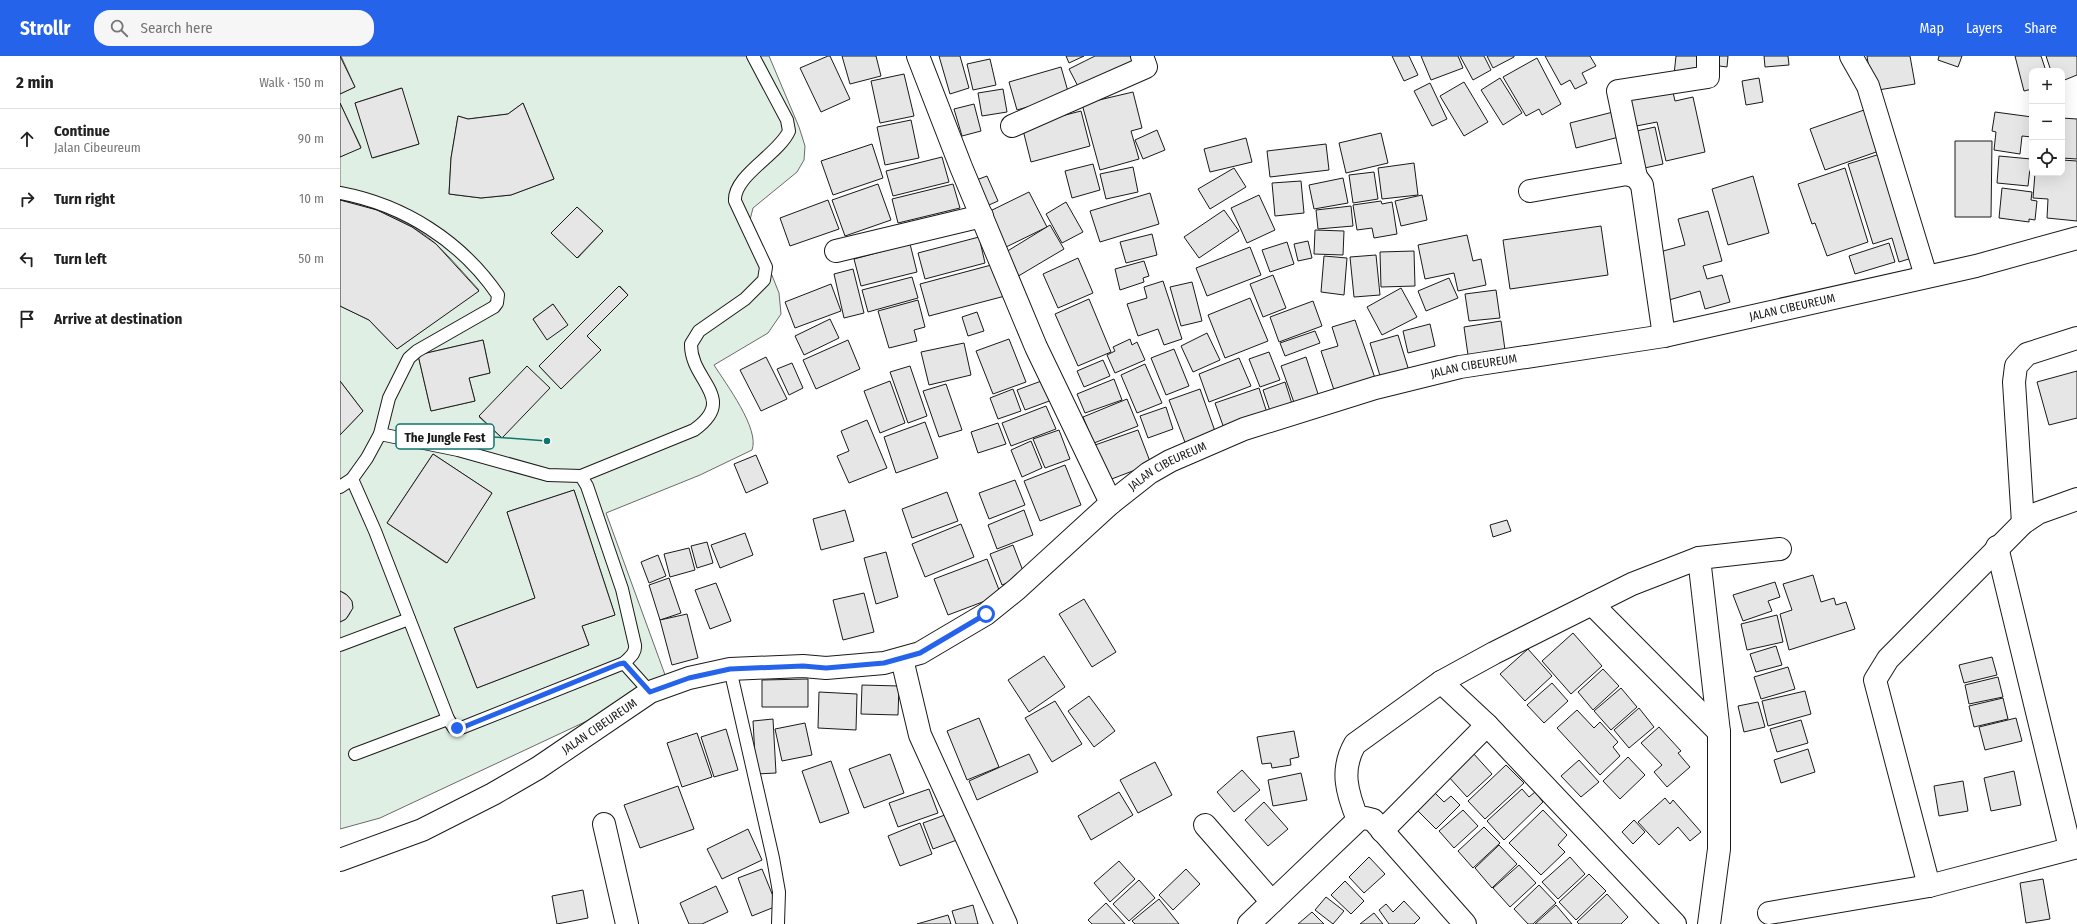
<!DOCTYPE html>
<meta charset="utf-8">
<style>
body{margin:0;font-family:"Fira Sans Condensed",sans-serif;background:#f6f6f6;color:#222}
.controls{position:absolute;right:12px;top:12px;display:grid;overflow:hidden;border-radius:8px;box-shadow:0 4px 16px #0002}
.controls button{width:36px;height:36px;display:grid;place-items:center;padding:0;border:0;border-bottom:1px solid #e0e0e0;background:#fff;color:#222;font:20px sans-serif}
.stop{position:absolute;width:12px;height:12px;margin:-9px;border:3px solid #2563eb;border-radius:50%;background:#fff}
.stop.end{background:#2563eb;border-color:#fff;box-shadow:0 1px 4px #0008}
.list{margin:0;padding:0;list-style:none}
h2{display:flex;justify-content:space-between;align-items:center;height:52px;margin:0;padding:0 16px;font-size:17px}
h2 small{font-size:13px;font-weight:400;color:#767676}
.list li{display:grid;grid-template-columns:26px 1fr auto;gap:12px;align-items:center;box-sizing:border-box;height:60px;padding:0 16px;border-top:1px solid #e0e0e0}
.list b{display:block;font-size:15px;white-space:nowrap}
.list p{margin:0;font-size:13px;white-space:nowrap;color:#767676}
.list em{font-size:13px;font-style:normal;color:#767676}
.icon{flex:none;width:22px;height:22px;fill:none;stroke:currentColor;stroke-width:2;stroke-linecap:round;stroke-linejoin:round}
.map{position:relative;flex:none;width:1737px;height:868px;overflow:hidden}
header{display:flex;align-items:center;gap:24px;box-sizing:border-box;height:56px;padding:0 20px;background:#2563eb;color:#fff}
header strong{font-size:19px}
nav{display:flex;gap:22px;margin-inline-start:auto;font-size:14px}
.search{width:280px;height:36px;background:#f6f6f6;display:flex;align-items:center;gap:10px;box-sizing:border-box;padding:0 14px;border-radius:16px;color:#767676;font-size:15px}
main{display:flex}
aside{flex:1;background:#fff}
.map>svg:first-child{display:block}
.green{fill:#e0efe3;stroke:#6a6a6a;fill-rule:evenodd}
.building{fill:#e6e6e6;stroke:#1a1a1a}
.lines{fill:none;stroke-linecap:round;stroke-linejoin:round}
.lane-casing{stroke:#1a1a1a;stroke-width:14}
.street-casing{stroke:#1a1a1a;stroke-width:24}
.lane{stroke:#fff;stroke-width:12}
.street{stroke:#fff;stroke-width:22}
.route{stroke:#2563eb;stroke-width:5}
.labels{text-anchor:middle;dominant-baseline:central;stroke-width:3;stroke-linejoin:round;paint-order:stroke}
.street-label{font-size:12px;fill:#1a1a1a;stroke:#fff}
.leader{fill:none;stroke:#0f766e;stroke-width:1.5}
.callout-dot{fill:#0f766e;stroke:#fff;stroke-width:1.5}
.callout{fill:#fff;stroke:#0f766e;stroke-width:1.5}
.callout-label{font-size:13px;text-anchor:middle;font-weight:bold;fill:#1a1a1a}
</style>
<header>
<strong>Strollr</strong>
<div class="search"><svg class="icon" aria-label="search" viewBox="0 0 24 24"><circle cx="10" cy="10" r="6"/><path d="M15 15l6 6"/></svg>Search here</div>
<nav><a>Map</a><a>Layers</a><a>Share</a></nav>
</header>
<main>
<aside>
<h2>2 min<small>Walk · 150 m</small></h2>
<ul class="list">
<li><svg class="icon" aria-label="ahead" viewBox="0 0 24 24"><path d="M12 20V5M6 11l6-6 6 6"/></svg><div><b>Continue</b><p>Jalan Cibeureum</p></div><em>90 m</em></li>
<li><svg class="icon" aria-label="right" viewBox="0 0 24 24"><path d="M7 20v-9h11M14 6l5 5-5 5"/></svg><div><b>Turn right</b></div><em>10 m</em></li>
<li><svg class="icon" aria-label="left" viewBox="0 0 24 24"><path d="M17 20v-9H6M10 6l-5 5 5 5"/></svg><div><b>Turn left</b></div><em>50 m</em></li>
<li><svg class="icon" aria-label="arrive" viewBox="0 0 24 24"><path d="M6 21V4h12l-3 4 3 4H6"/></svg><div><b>Arrive at destination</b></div></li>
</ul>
</aside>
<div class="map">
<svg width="1737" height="868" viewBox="0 0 1737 868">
<rect width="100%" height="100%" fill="#fff"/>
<path class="green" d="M1 0H429L459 71 465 90 464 104 457 116 413 152 410 164 439 237 441 258 428 277 374 309C386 328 420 373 412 394L360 419 266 457 328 627 40 762 0 773V566L6 563C15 553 14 540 0 535V379L23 355 0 325V250L29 264 57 293 139 234C125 219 112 203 97 189 70 164 34 154 0 144V101L21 91 0 47V38L15 31ZM61 32 79 88 33 102 15 47ZM183 47 214 123 171 139 141 142 109 138 111 102 118 60 128 63 168 58ZM237 151 263 175 238 202 211 177ZM280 230 288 239 247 280 260 294 221 333 199 310ZM213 248 227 269 207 283 193 263ZM143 284 150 317 129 322 135 345 91 355 78 299ZM187 311 162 382 139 361ZM93 398 152 437 106 507 47 467ZM234 434 275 559 242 570 249 589 137 632 114 572 195 542 167 456Z"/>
<g class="building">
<path d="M0 0 15 31 0 38Z"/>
<path d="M488 0H490L510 43 481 56 460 12Z"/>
<path d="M502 0H536L541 20 510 28Z"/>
<path d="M599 0H620L629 32 610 38Z"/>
<path d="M726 0H744L729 7Z"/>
<path d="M755 0H796L801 9 742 38 729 13Z"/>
<path d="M1052 0H1069L1078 19 1064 25Z"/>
<path d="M1081 0H1118L1123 12 1091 24Z"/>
<path d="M1120 0H1144L1151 14 1133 24Z"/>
<path d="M1147 0H1174V1L1153 12Z"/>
<path d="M1205 0H1250L1256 10 1242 17 1247 27 1235 33 1230 24 1221 29Z"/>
<path d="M1336 0H1370L1368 15 1333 28Z"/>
<path d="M1373 0H1388L1387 11 1372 9Z"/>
<path d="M1424 0H1448L1449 9 1425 11Z"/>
<path d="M1527 0H1570L1575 28 1532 35Z"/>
<path d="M1599 0H1622L1618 11 1598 4Z"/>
<path d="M1675 0H1701L1706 15H1692V33L1684 35Z"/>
<path d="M1706 0H1737V19L1722 25V15H1711Z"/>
<path d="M1197 2 1221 48 1202 59 1199 53 1186 60 1163 21Z"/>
<path d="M650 3 656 29 633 34 627 8Z"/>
<path d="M721 11 729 39 677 54 669 26Z"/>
<path d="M564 18 574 60 540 67 531 25Z"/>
<path d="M1160 22 1182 57 1163 69 1141 34Z"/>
<path d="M1419 22 1423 46 1406 49 1402 25Z"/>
<path d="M1124 26 1148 66 1124 80 1100 40Z"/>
<path d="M1090 27 1107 63 1092 70 1074 35Z"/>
<path d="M62 32 79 88 32 102 15 47Z"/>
<path d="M1332 32 1335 45 1353 41 1365 96 1326 105 1317 66 1286 72 1279 43Z"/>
<path d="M663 33 667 56 642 60 638 37Z"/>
<path d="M793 36 802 72 791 75 799 103 760 114 742 48Z"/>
<path d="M0 47 21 92 0 101Z"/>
<path d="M183 47 214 123 171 139 141 142 109 138 111 102 118 60 128 63 168 58Z"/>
<path d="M634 48 641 75 622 80 614 53Z"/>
<path d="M1524 54 1539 95 1485 114 1470 73Z"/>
<path d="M741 55 750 90 691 106 682 70Z"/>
<path d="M1273 56 1279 81 1236 92 1230 67Z"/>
<path d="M1655 56 1692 61V81L1682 80 1680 98 1654 94 1656 76 1652 75Z"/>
<path d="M1722 62 1737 63V103L1722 102Z"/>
<path d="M571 64 579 102 545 109 537 71Z"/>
<path d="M1315 71 1323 108 1300 113 1292 76Z"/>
<path d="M817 74 825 94 803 103 795 84Z"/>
<path d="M1041 77 1048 107 1006 117 999 87Z"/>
<path d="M906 82 912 106 870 116 864 93Z"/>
<path d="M1615 85H1652L1651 161H1615Z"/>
<path d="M532 88 543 122 493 139 481 105Z"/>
<path d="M986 88 989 114 930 121 927 95Z"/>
<path d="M1540 98 1572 202 1559 206 1552 182 1533 188 1508 108Z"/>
<path d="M1659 100 1691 103 1688 130 1657 127Z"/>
<path d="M602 101 609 126 553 140 546 115Z"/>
<path d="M1722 104 1737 105V165L1707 162 1708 143 1693 142 1695 117H1722Z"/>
<path d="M1074 107 1078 139 1042 143 1038 112Z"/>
<path d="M753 108 760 134 732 142 725 115Z"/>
<path d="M793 111 798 136 766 143 760 118Z"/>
<path d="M894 112 906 131 870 153 858 133Z"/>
<path d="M1505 112 1528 186 1487 200 1475 167 1472 168 1458 128Z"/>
<path d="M1034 116 1038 143 1013 147 1009 119Z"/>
<path d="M647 120 658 145 642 152 631 126Z"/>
<path d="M1413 120 1429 177 1388 189 1372 133Z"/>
<path d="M1003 122 1008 147 974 153 969 129Z"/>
<path d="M961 125 964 157 935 160 932 127Z"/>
<path d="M538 128 551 164 505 180 492 144Z"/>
<path d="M613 128 620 152 558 167 552 143Z"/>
<path d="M1662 132 1692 136 1691 144 1697 145 1695 164 1689 163V166L1659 162Z"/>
<path d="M689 136 707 171 662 193 644 158Z"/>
<path d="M810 137 819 168 760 186 750 155Z"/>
<path d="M919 139 935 174 907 187 891 152Z"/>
<path d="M1082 139 1087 164 1061 170 1055 145Z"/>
<path d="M0 144 37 154 72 171 96 188 139 235 57 293 29 264 0 250Z"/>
<path d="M488 144 499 173 450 190 440 162Z"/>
<path d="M1041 145 1042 148 1052 146 1057 178 1034 182 1032 172 1017 174 1013 149Z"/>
<path d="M726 146 743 176 722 187 706 158Z"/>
<path d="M1011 150 1013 170 978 173 976 154Z"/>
<path d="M237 151 263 175 237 202 211 177Z"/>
<path d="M884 154 899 175 859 202 844 181Z"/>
<path d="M1368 155 1382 205 1363 210 1367 223 1382 219 1390 246 1365 253 1360 235 1329 244 1316 197 1345 189 1338 163Z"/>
<path d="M710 169 724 193 675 222 661 199Z"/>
<path d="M1261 170 1268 219 1170 233 1163 184Z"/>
<path d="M975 174 1004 175 1003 199 974 198Z"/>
<path d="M812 178 817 199 786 207 780 186Z"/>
<path d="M1127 179 1133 205 1141 203 1146 229 1118 235 1114 217 1085 223 1078 189Z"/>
<path d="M639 181 645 207 585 223 578 197Z"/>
<path d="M968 185 972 202 958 205 954 188Z"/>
<path d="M947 186 954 208 930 216 922 194Z"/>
<path d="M1549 187 1555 206 1515 218 1509 200Z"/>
<path d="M570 188 577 216 521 230 514 203Z"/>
<path d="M910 191 921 219 867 240 856 212Z"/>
<path d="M1074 195 1075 230 1041 231 1040 196Z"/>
<path d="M1036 199 1040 239 1014 241 1010 201Z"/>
<path d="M984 200 1007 202 1004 239 981 236Z"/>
<path d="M738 202 753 237 718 252 703 218Z"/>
<path d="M804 205 809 220 803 222 804 226 780 234 775 213Z"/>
<path d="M655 208 665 240 589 260 580 228Z"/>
<path d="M513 213 524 257 504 262 494 218Z"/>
<path d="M933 219 946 252 923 261 910 228Z"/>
<path d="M572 221 578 242 528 256 522 234Z"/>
<path d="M1109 222 1118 242 1086 255 1078 235Z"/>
<path d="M823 225 842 283 824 289 818 273 798 280 787 248 807 242 804 231Z"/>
<path d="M852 226 862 265 841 270 830 231Z"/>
<path d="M491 228 501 255 455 272 445 246Z"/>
<path d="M279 230 288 239 247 280 261 294 221 333 199 310Z"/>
<path d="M1061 232 1077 261 1042 279 1027 251Z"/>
<path d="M1156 234 1160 262 1129 265 1125 238Z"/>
<path d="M910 242 928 285 885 302 868 259Z"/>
<path d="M749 243 771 296 738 310 715 258Z"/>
<path d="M578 244 585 271 574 274 577 285 549 292 538 255Z"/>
<path d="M973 245 982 270 939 286 930 261Z"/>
<path d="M213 248 228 269 207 284 193 263Z"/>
<path d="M637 256 644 275 628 280 622 261Z"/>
<path d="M490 263 499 282 464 299 455 280Z"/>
<path d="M1015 264 1036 325 995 337 981 295 998 290 992 271Z"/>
<path d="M1161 265 1165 294 1128 299 1124 271Z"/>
<path d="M1090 268 1095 290 1068 297 1063 275Z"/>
<path d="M975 275 980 287 945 300 940 287Z"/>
<path d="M867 277 880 304 853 316 841 290Z"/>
<path d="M1058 279 1069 315 1041 323 1030 287Z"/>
<path d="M669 283 686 326 653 338 636 295Z"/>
<path d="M790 283 792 289 797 286 805 304 775 317 767 299 775 295 773 291Z"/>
<path d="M143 284 150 317 129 322 135 345 91 355 78 299Z"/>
<path d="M508 284 520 313 476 333 463 304Z"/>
<path d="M624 287 631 319 589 329 581 296Z"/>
<path d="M834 293 849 330 826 339 811 302Z"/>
<path d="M929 296 940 324 920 331 909 303Z"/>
<path d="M426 301 447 343 421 355 400 314Z"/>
<path d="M966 301 980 344 956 352 941 310Z"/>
<path d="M899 302 911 330 869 346 859 318Z"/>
<path d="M763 304 770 320 744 331 737 315Z"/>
<path d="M452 307 463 332 449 339 437 313Z"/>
<path d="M805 308 822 347 797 357 781 319Z"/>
<path d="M187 310 210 332 162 382 139 360Z"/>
<path d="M570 310 587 360 568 367 550 316Z"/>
<path d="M1737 315V362L1709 369 1697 326Z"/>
<path d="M774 323 782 344 745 357 737 338Z"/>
<path d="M704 324 712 344 685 354 677 334Z"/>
<path d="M0 325 23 355 0 379Z"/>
<path d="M550 325 565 367 540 377 524 335Z"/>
<path d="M945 326 954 354 932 361 923 334Z"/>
<path d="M606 328 622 374 599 381 583 335Z"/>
<path d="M919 332 929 363 886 378 875 347Z"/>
<path d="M673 333 681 355 658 363 650 342Z"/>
<path d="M860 333 876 378 846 389 829 344Z"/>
<path d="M787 343 798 370 754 387 743 361Z"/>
<path d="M706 350 716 373 671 390 662 367Z"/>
<path d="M826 351 833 373 808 382 800 360Z"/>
<path d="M527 364 547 412 509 427 497 400 509 395 501 375Z"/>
<path d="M585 366 598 402 556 417 544 381Z"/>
<path d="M658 367 666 388 638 397 631 376Z"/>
<path d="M719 374 730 403 705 412 693 383Z"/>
<path d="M798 374 811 408 769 424 755 389Z"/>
<path d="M691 385 702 412 682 421 671 394Z"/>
<path d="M93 398 152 437 107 507 47 467Z"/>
<path d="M416 399 428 427 406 437 394 408Z"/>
<path d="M725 409 741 449 700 465 684 425Z"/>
<path d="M675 424 685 449 649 463 639 437Z"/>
<path d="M234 434 275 559 242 570 249 589 137 632 114 572 195 542 167 456Z"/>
<path d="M607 436 618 465 572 482 562 453Z"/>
<path d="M505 454 514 485 481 494 473 463Z"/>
<path d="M684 454 693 479 657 493 648 469Z"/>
<path d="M1167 464 1171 475 1153 481 1150 469Z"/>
<path d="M621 468 634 501 585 521 572 488Z"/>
<path d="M405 477 413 499 380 512 371 489Z"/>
<path d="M367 486 373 507 357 512 351 490Z"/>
<path d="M673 489 685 520 662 529 650 498Z"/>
<path d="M349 492 355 514 330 521 324 498Z"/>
<path d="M546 496 558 541 536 548 524 502Z"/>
<path d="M318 499 326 520 309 527 301 506Z"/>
<path d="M647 503 661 539 608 559 594 523Z"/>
<path d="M1473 519 1481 546 1494 542 1496 549 1506 546 1515 573 1449 594 1440 558 1452 554 1443 528Z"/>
<path d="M329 522 341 557 320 564 309 529Z"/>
<path d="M1435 526 1440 541 1428 545 1432 555 1403 565 1393 539Z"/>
<path d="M376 527 391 565 370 573 355 534Z"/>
<path d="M0 535 7 539 12 545 13 552 6 563 0 566Z"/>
<path d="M524 537 534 576 503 584 493 544Z"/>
<path d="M744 543 776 596 752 611 719 558Z"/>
<path d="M347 558 358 602 332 609 320 564Z"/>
<path d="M1437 559 1443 586 1407 594 1401 568Z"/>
<path d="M1233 577 1262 610 1231 638 1202 605Z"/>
<path d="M1436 590 1442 609 1416 616 1410 598Z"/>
<path d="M1188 593 1212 620 1185 645 1160 618Z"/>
<path d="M704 600 725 631 689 656 668 624Z"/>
<path d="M1652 601 1657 619 1624 627 1619 609Z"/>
<path d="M1448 611 1455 633 1421 643 1414 621Z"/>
<path d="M1263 613 1279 630 1253 654 1238 636Z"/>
<path d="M1658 621 1663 641 1629 648 1625 629Z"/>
<path d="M468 623V651H422V624Z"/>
<path d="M1212 627 1228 645 1204 667 1187 649Z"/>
<path d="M522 629 559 630 558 659 521 658Z"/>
<path d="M1281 632 1297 651 1271 674 1254 655Z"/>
<path d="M1465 635 1471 658 1428 670 1422 645Z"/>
<path d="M479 636 517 638 516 674 478 672Z"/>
<path d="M749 640 775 675 754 691 728 655Z"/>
<path d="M1663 642 1668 663 1634 671 1629 650Z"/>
<path d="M715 645 742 688 712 706 685 662Z"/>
<path d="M1418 646 1425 671 1404 676 1398 650Z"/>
<path d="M1299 652 1314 671 1289 692 1274 674Z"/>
<path d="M1237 654 1254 672 1260 666 1278 686 1273 691 1280 700 1260 719 1217 672Z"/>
<path d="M639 662 659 711 627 724 607 675Z"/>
<path d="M1676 662 1682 685 1645 694 1639 671Z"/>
<path d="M433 663 436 717 416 718 413 665Z"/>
<path d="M1461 664 1468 687 1437 696 1430 673Z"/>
<path d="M465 667 472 699 442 705 435 673Z"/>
<path d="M1319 671 1341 695 1338 697 1350 711 1327 731 1314 716 1322 709 1301 687Z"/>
<path d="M386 673 398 714 374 721 361 681Z"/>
<path d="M954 675 959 701 950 703 951 709 932 712 931 707 922 708 917 681Z"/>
<path d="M357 677 372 721 342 731 327 687Z"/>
<path d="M1468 693 1475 716 1441 727 1434 704Z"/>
<path d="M1133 697 1152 718 1127 741 1108 720Z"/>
<path d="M550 698 564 737 524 752 509 713Z"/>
<path d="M689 698 698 716 637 744 629 725Z"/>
<path d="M1288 701 1305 719 1280 743 1263 725Z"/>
<path d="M1239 704 1259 726 1241 741 1221 720Z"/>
<path d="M491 705 509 757 480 767 462 715Z"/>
<path d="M815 706 832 739 798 757 780 724Z"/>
<path d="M1166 709 1184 727 1145 763 1128 745Z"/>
<path d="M902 714 920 734 894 756 877 736Z"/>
<path d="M1674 715 1681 749 1651 755 1644 722Z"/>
<path d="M961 717 967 744 933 750 928 724Z"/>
<path d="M1623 725 1628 755 1599 760 1594 730Z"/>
<path d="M338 730 354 773 300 792 284 749Z"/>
<path d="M589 733 598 757 558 771 549 747Z"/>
<path d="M1182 733 1189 741 1195 736 1203 746 1164 784 1147 765Z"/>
<path d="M779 736 793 759 751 784 738 760Z"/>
<path d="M1095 737 1104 746 1111 740 1120 749 1096 773 1077 754Z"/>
<path d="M1325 742 1330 748 1333 744 1361 776 1350 785 1338 771 1319 789 1298 766Z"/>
<path d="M924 746 948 773 928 790 905 764Z"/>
<path d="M1123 754 1138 770 1114 792 1099 775Z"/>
<path d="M1203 754 1227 779 1218 789 1225 796 1201 819 1169 787Z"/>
<path d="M613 756 622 782 593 793 583 767Z"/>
<path d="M1294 764 1305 776 1293 788 1282 776Z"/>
<path d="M580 767 592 798 560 810 548 780Z"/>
<path d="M1144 771 1160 787 1133 812 1118 795Z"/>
<path d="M408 773 422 804 382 823 367 793Z"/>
<path d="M1159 789 1177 808 1152 832 1135 812Z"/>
<path d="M1029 801 1045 818 1024 837 1009 821Z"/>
<path d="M1230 801 1245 818 1218 843 1202 826Z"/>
<path d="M779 805 795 823 770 846 754 827Z"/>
<path d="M1179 809 1196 827 1170 851 1153 832Z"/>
<path d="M422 813 437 850 412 860 398 822Z"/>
<path d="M846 813 860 828 833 854 819 839Z"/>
<path d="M1249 818 1266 835 1236 864 1219 846Z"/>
<path d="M1703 823 1710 863 1686 867 1680 827Z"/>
<path d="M799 824 815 842 789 865 773 848Z"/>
<path d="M1005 825 1024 845 1011 858 991 839Z"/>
<path d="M1199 829 1216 847 1193 868H1188L1174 853Z"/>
<path d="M376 830 388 856 362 868H349L340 847Z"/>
<path d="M243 834 248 862 217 868 212 840Z"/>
<path d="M1267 838 1288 861 1281 868H1239L1237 866Z"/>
<path d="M986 841 1004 855 993 868 975 854Z"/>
<path d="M819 843 839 868H795L792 865Z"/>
<path d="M1064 845 1080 862 1074 868H1049L1039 854 1046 848 1053 856Z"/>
<path d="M766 847 785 868H752L748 864Z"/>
<path d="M633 849 638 868H616L612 855Z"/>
<path d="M1216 849 1232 868H1195Z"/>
<path d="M972 856 984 868H958Z"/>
<path d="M1034 857 1043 868H1020Z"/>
<path d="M608 859 611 868H577Z"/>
</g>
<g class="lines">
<g class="lane-casing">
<g id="lane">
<path d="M0 137C64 149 121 185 158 239L157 247 154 251 77 295 69 302 49 342 40 378 27 402 12 423 0 431"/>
<path d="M40 378 118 394 208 419 241 420 247 430 282 533 295 589C296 597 290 601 284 607"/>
<path d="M241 420 354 374C399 342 350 325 351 288L359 275 405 243 424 224 426 211 395 145C393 120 439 98 449 75L447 64 413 0"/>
<path d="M12 423 35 475 108 663 114 672H121L284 607 310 636"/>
<path d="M0 589 69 563"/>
<path d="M390 613 433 802 439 836 438 868"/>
<path d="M15 698 108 663"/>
</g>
</g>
<g class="street-casing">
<g id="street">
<path d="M578 0 621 111 696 291 771 447"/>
<path d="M1511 0 1528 30 1586 220"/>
<path d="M672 70 806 11 802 0"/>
<path d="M1296 121 1278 35 1368 21V0"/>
<path d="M1190 135 1287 118 1296 121 1302 129 1324 280"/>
<path d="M496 195 642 160"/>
<path d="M1683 467 1674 326 1676 310 1687 298 1737 282"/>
<path d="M1657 491 1730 792"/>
<path d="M1359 502 1379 676V793L1369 868"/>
<path d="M1252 548 1379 676"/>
<path d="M562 603 580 679 666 868"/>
<path d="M1101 626 1147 669 1335 868"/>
<path d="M1018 764C1007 737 1000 714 1015 688L1101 626 1154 597 1292 528 1359 502 1440 493"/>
<path d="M264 768 287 868"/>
<path d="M865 769 932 846"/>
<path d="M1042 775 1147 669"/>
<path id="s1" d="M0 804 82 774 153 738 198 712 310 636 349 622 390 613 463 610 486 612 544 607 580 597 646 558 677 533 771 447 809 417 830 405 904 373 1035 332 1120 311 1324 280 1636 210 1737 182"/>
<path d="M1589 830 1535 624 1548 603 1683 467 1698 457 1737 443"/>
<path d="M1429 857 1589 830 1737 791"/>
<path d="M909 868 1018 764 1025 762 1033 764 1125 868"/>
</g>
</g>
<use href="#lane" class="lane"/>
<use href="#street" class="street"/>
</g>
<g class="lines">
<path class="route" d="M117 672H121L279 608 284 607 310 636 349 622 390 613 463 610 486 612 544 607 580 597 646 558"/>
</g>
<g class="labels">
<g class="street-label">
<text stroke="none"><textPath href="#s1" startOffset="1589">JALAN CIBEUREUM</textPath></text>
<text stroke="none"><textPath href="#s1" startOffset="1265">JALAN CIBEUREUM</textPath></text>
<text stroke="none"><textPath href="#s1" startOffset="941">JALAN CIBEUREUM</textPath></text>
<text stroke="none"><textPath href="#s1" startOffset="293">JALAN CIBEUREUM</textPath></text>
</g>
</g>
<path class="leader" d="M207 385L154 381"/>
<circle class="callout-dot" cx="207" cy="385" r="4"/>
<rect class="callout" x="56" y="368" width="98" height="25" rx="4"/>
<g class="callout-label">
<text x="105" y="386">The Jungle Fest</text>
</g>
</svg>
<div class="controls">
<button>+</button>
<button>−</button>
<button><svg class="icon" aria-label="locate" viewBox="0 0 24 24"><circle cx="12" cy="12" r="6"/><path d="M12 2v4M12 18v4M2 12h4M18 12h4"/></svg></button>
</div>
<div class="stop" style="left:646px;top:558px"></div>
<div class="stop end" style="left:117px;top:672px"></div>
</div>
</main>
